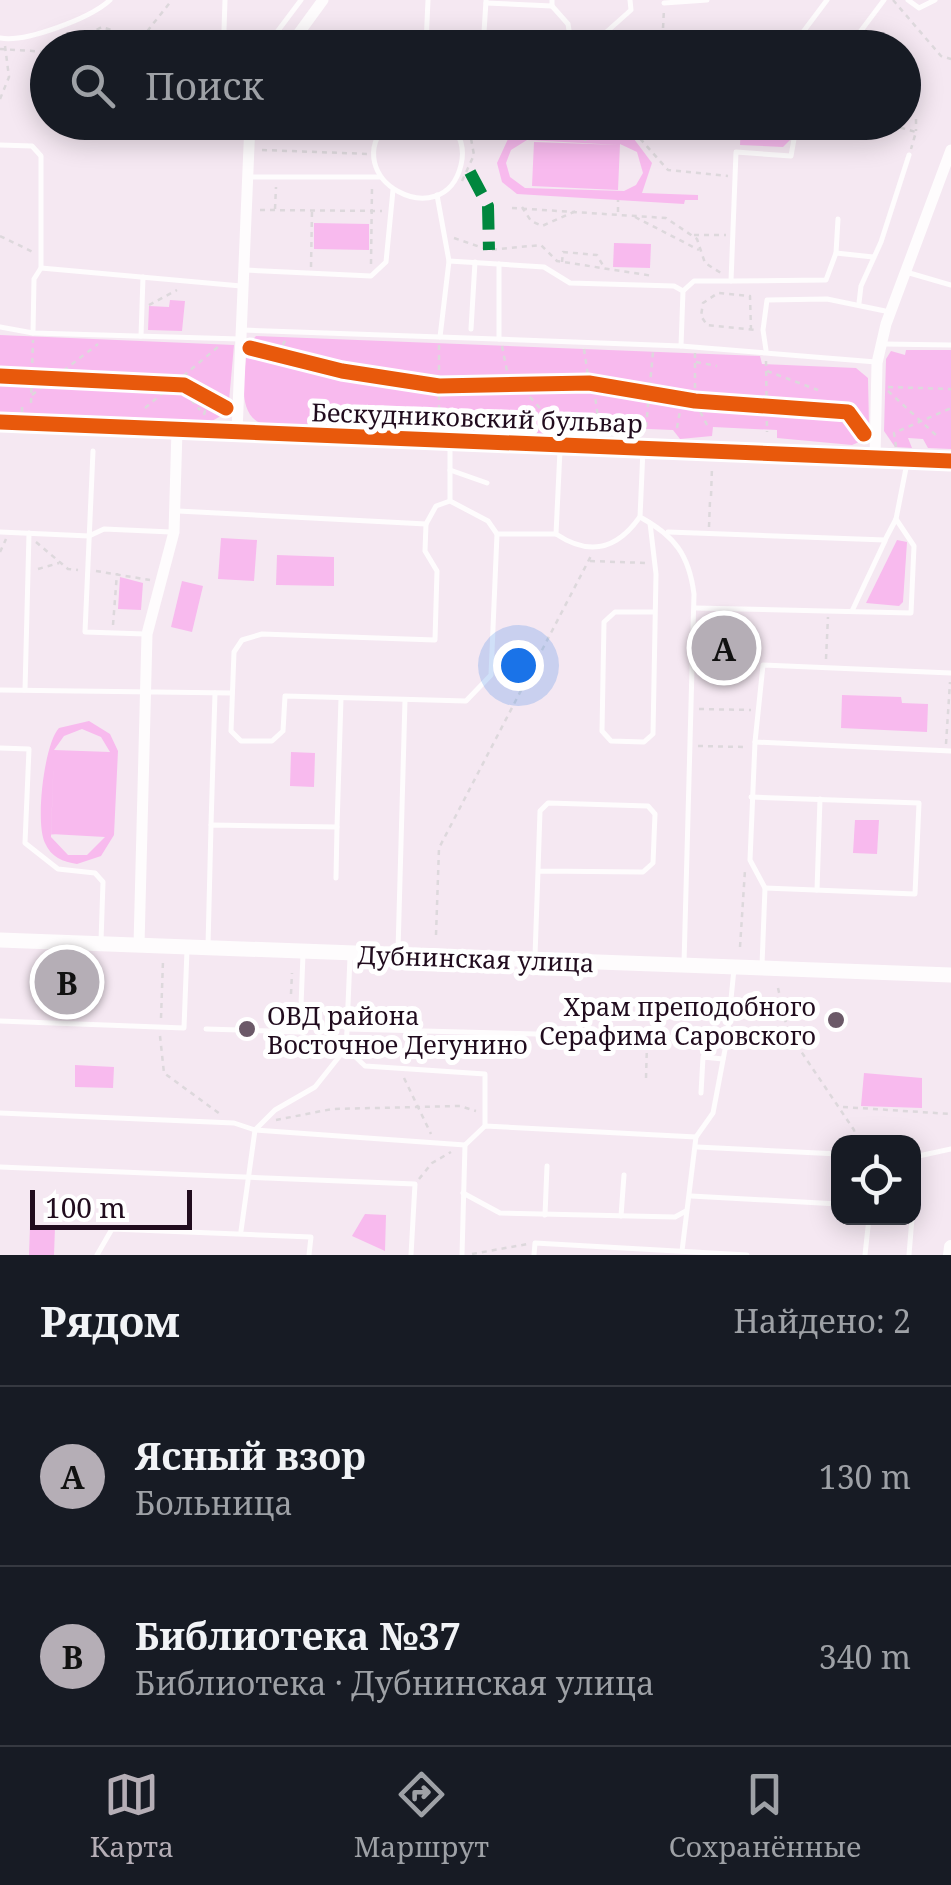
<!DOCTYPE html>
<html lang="ru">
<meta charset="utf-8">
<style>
body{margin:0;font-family:"Noto Serif",serif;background:#20242c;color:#f1f3f6}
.controls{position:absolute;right:30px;bottom:30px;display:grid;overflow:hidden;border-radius:20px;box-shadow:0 5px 25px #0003}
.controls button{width:90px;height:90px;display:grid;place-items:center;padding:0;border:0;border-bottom:2px solid #363941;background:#171b24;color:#f1f3f6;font:50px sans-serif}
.scale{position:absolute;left:30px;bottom:25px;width:162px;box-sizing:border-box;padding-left:10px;border:5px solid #210c1e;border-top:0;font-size:28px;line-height:35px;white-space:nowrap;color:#210c1e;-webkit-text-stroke:8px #fff;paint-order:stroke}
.you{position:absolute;left:518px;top:665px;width:35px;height:35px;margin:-25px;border:8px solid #fff;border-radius:50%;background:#1a73e8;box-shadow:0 0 0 15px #1a73e833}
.badge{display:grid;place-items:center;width:65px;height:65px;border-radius:50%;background:#b5aeb6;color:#111;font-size:32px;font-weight:700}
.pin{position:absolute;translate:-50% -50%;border:5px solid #fff;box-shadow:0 2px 10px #0006}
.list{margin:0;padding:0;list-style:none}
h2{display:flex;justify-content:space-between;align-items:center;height:130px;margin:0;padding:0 40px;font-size:42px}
h2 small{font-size:32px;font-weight:400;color:#9ea1a6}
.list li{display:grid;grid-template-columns:65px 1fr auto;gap:30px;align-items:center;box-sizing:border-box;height:180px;padding:0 40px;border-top:2px solid #363941}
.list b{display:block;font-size:38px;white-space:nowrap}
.list p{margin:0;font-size:32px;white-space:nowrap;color:#9ea1a6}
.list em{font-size:32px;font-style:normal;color:#9ea1a6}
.icon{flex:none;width:55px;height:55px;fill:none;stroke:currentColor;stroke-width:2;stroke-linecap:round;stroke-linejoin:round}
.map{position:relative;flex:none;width:951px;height:1255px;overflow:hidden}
.search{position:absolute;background:#171b24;box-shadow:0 5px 25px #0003;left:30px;right:30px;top:30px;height:110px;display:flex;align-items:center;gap:25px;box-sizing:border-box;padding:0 35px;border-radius:55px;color:#9ea1a6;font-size:38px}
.sheet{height:490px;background:#171b24}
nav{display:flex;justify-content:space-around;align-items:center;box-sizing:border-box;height:140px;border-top:2px solid #363941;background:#171b24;font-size:28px;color:#9ea1a6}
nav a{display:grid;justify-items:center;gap:5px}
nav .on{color:#b5aeb6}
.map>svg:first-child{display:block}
.green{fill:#f8baee;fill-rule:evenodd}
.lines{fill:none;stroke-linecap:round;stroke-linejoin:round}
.path{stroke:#ddd8dc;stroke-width:2.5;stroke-dasharray:5 5;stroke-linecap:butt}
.service{stroke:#fefcfd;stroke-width:5}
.minor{stroke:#fefcfd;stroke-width:11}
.tertiary{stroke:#fefcfd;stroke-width:14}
.secondary{stroke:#fefcfd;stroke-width:15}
.quiet{stroke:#00873e;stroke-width:12;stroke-dasharray:25 12;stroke-linecap:butt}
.cycleway-casing{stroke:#fff;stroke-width:21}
.cycleway{stroke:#e8590c;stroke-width:15}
.poi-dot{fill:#6b5968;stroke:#fff;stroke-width:4}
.labels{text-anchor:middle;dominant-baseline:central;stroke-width:10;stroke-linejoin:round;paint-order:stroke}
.street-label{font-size:25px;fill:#210c1e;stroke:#fff}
.poi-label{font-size:25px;fill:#210c1e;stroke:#fff;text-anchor:end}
</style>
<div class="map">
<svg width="951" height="1255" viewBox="0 0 951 1255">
<rect width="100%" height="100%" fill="#f5e8f2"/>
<g class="green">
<path d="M741 123H793L790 140 783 147 740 145Z"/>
<path d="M526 131 634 139 652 163 642 193 698 195V200H685L684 204 517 194 502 182 497 163 508 139ZM527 140 619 145 534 142 532 186 618 190 620 144 637 152 643 173 636 185 624 191 525 188 510 177 506 163 511 150Z"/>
<path d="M314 223 369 224V250L314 249Z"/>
<path d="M614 243 651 244 650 268 613 267Z"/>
<path d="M170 300 185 301 182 331 148 330 149 306 169 307Z"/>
<path d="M0 335 234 345 228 412 212 421 0 412Z"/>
<path d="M256 336 760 356 762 364 856 368 868 378 869 426 864 440 852 445 777 438V430L713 427 712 436 680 439 673 430 578 426 582 436 570 426 556 425 562 435 534 433 529 424H518L521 433 500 432 496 423 468 422 469 431 260 423C235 411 246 370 247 346Z"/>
<path d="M906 350H951V449L928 448 923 439 908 438 912 448 895 447 884 431 886 359 891 351 905 355Z"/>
<path d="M221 538 257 540 254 581 218 579Z"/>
<path d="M897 540 907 542 903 602 899 606 866 603Z"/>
<path d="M277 555 334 557V586L276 585Z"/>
<path d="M120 577 143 583 141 610 118 609Z"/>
<path d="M182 581 203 586 192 632 171 627Z"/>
<path d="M842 695 901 697 902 703 928 704 927 732 841 728Z"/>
<path d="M89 721 110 734 118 751 114 835 101 856 77 864C63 862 51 857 45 843 35 823 44 744 59 728ZM82 729 101 737 110 752 54 750 64 736ZM54 751 51 834 105 837 87 855H68L51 837Z"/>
<path d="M291 752 315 753 314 787 290 786Z"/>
<path d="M855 820H879L877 854 853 853Z"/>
<path d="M75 1065 114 1067 113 1088 75 1087Z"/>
<path d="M864 1073 922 1078V1108L861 1106Z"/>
<path d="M365 1214 386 1215 385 1251 352 1236Z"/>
<path d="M30 1226 55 1227 54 1255H29Z"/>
</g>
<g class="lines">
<g class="path">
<path d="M893 0 941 56 951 59"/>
<path d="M141 39 172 0"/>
<path d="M303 46 315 48"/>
<path d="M61 48 102 27 166 48"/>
<path d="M662 48 664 9"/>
<path d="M0 49 48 52"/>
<path d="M0 99 9 77 5 46"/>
<path d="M916 119V131"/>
<path d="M575 122 585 129 635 133 668 170 728 176"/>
<path d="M881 122 916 132 911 149"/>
<path d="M474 135 499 122"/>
<path d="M585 141 586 130"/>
<path d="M262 150 369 154"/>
<path d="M462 181 474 155 468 122"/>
<path d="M522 207 531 221 542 226 576 211"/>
<path d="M512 208 666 218 697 239 705 263 721 273"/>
<path d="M275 209 276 187"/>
<path d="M260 210 382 211"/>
<path d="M618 212V200"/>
<path d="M635 217 699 250"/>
<path d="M694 235H726"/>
<path d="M0 236 35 253"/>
<path d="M454 238 489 250 541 245 557 261 653 276"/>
<path d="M562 262 563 252 597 255 605 269"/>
<path d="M371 264 372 187"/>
<path d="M311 267 312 211"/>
<path d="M149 305 177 290"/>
<path d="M751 330 750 296 718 293 703 303 701 316 707 325 756 330"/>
<path d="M439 345V419"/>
<path d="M502 346 507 371 553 423"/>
<path d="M584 349 589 383"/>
<path d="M252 350 313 369 439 390 588 386 698 405 847 415 857 434"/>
<path d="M695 353V401L709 429"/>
<path d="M278 354 286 339"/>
<path d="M766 361 767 432"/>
<path d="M696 362 717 366"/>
<path d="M767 371 818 390"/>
<path d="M178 385 200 410"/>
<path d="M888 387 951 389"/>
<path d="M594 389 599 425"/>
<path d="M888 391 937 436"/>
<path d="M32 395 98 344"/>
<path d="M31 403 33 340"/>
<path d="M145 408 219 346"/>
<path d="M22 412V403"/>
<path d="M204 415 205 411H227"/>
<path d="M646 427 653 352"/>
<path d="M677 428 681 405"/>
<path d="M896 447 894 433 951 408"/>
<path d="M711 496 712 467"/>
<path d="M709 527 710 501"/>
<path d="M36 542 68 569 78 570"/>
<path d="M0 552 6 539"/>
<path d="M590 561 647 563"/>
<path d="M38 569 59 563"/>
<path d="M96 571 150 580"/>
<path d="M113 625 117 573"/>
<path d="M826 659 828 617"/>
<path d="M699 709 751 710"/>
<path d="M946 744 950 682"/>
<path d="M698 746 745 747"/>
<path d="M436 935 439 848 592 554"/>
<path d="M740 947 745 870"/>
<path d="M778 988 788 1032 854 1130 855 1142"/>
<path d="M291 994 292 973"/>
<path d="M161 1018 163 961"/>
<path d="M160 1036 164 1073 220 1114"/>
<path d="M404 1078 431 1134"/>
<path d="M646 1078 647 1044"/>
<path d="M843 1107 951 1114"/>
<path d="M276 1120 332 1109 460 1106 476 1111"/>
<path d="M419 1179 432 1163 451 1152"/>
<path d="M472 1254 528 1244"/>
</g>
<g class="service">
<path d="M225 0 224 30 228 38 273 48"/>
<path d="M908 0 919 8 935 0"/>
<path d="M486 3 552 6V0"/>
<path d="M664 3 707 0"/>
<path d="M552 6 568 24 571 43H594L631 10 630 0"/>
<path d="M0 38C25 43 91 18 110 0"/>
<path d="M268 44 301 0"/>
<path d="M410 44 426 45 428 0"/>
<path d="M483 48 486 1"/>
<path d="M791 48 827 0"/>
<path d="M848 48 884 0"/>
<path d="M388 122C335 179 444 236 461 165 465 149 460 134 449 122"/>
<path d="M0 145 32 146 41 156V268L34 279 33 333"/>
<path d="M248 177H380"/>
<path d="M836 253 873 257"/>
<path d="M449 261 544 267 570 283 674 286 683 291"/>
<path d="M41 268 241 286"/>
<path d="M245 270 371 276 386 262 393 190"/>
<path d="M906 272 951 285"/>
<path d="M731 281 826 280 836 253 838 219"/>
<path d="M859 303 861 286 881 242 909 155"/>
<path d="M0 327 33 333 240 339"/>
<path d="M471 329 475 262"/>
<path d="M243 330 440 337 449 261 437 195"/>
<path d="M141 336 143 277"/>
<path d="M440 337 681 346 683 291 694 281H731L736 152 791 156 797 122"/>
<path d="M499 339V264"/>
<path d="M884 344 951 345"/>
<path d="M681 346 876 362"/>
<path d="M766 350 763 330 767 300 827 299 890 312"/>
<path d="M450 445V501"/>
<path d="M643 449 640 517C675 536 689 555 694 594L684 964"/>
<path d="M560 450 556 534C589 556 616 550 639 518"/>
<path d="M93 451 85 632 145 634"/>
<path d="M450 470 487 483"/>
<path d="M178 511 426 524 436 506 450 501 488 521 497 534H556"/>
<path d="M650 523 656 574 653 734 644 742 611 741 602 731 604 622 615 612H655"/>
<path d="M426 524 425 551 437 571 435 640 262 634 242 640 234 652 231 731 241 741H272L283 731 285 696 466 701 491 675 497 534"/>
<path d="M0 532 89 536 104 529 171 532"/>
<path d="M668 532 885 540 896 519"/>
<path d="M695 608 911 613 914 546 896 519 907 463"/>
<path d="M852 611 885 541"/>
<path d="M951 673 763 665 755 742 951 751"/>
<path d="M0 690 232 693"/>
<path d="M25 690 29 533"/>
<path d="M755 742 750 860 765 888 762 965"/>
<path d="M0 748 29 749 25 843 58 869 95 873 103 882 101 941"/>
<path d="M751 797 919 803 915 894 765 888"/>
<path d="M211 825 215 693"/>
<path d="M336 878 337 827"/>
<path d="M817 890 820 799"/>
<path d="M208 946 211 825 337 827 341 698"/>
<path d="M398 951 405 700"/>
<path d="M535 956 538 871 643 872 653 863 655 814 648 806 548 803 540 811 538 871"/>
<path d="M350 957 347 1029 727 1039 734 969"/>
<path d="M0 1021 184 1028 187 950"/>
<path d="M206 1029 300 1032 303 954"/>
<path d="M347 1030 346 1048 365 1066 485 1074V1126"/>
<path d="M701 1093 703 1057 723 1059"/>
<path d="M0 1113 234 1123 255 1130 465 1145 485 1126 696 1137"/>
<path d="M697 1147 838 1154"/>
<path d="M914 1157 951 1149"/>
<path d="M0 1167 415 1184 411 1255"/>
<path d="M463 1193 500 1213 675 1217 686 1211"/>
<path d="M691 1196 838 1204"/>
<path d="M914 1207 918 1157"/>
<path d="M545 1215 547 1166"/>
<path d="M621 1216 624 1175"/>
<path d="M241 1231 255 1130 275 1110 315 1087 346 1048"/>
<path d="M682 1251 696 1137 713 1113 727 1039"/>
<path d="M97 1255 112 1229 311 1237 309 1255"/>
<path d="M462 1255 465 1145"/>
<path d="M534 1255 535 1243 747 1255"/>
<path d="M865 1255 869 1218"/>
<path d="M909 1255 912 1218"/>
</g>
<g class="minor">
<path d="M288 48 323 0"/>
<path d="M237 432 250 122"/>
<path d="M875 458 877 363 886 324 951 150"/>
<path d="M139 945 147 634 174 532 177 430"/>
</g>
<g class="tertiary">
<path d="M0 422 951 461"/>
<path d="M950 1255 951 1247"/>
</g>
<path class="secondary" d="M0 940 951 975"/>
<path class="quiet" d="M470 172 488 206 489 250"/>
<g class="cycleway-casing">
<g id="cycleway">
<path d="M250 348 342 371 439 386 589 383 695 401 848 412 864 434"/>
<path d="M0 376 184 385 226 408"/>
<path d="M0 422 951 461"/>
</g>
</g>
<use href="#cycleway" class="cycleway"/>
</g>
<g class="poi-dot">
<circle cx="836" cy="1020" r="10"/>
<circle cx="247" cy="1029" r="10"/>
</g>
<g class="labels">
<g class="street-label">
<text transform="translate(477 417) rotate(2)">Бескудниковский бульвар</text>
<text transform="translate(476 958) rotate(2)">Дубнинская улица</text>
</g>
<g class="poi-label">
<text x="816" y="1006">Храм преподобного<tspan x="816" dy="29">Серафима Саровского</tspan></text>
<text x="267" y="1015" text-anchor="start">ОВД района<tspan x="267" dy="29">Восточное Дегунино</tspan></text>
</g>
</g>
</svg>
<div class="controls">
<button><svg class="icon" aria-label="locate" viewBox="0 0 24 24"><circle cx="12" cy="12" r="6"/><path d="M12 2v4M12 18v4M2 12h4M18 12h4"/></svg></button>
</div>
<div class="scale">100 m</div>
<div class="you"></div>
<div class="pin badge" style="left:724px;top:648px">A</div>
<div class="pin badge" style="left:67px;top:982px">B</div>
<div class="search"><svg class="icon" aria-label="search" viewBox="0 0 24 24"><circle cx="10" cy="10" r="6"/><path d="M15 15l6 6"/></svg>Поиск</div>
</div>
<section class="sheet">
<h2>Рядом<small>Найдено: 2</small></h2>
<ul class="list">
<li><span class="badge">A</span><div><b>Ясный взор</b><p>Больница</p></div><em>130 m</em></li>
<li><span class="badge">B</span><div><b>Библиотека №37</b><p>Библиотека · Дубнинская улица</p></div><em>340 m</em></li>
</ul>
</section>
<nav>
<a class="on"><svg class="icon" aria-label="map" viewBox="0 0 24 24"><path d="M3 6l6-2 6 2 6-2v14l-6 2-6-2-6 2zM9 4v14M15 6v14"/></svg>Карта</a>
<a><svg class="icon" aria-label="directions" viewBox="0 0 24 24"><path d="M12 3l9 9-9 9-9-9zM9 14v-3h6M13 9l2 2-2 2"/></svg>Маршрут</a>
<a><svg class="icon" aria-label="saved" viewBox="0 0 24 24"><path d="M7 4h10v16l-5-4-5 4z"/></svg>Сохранённые</a>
</nav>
